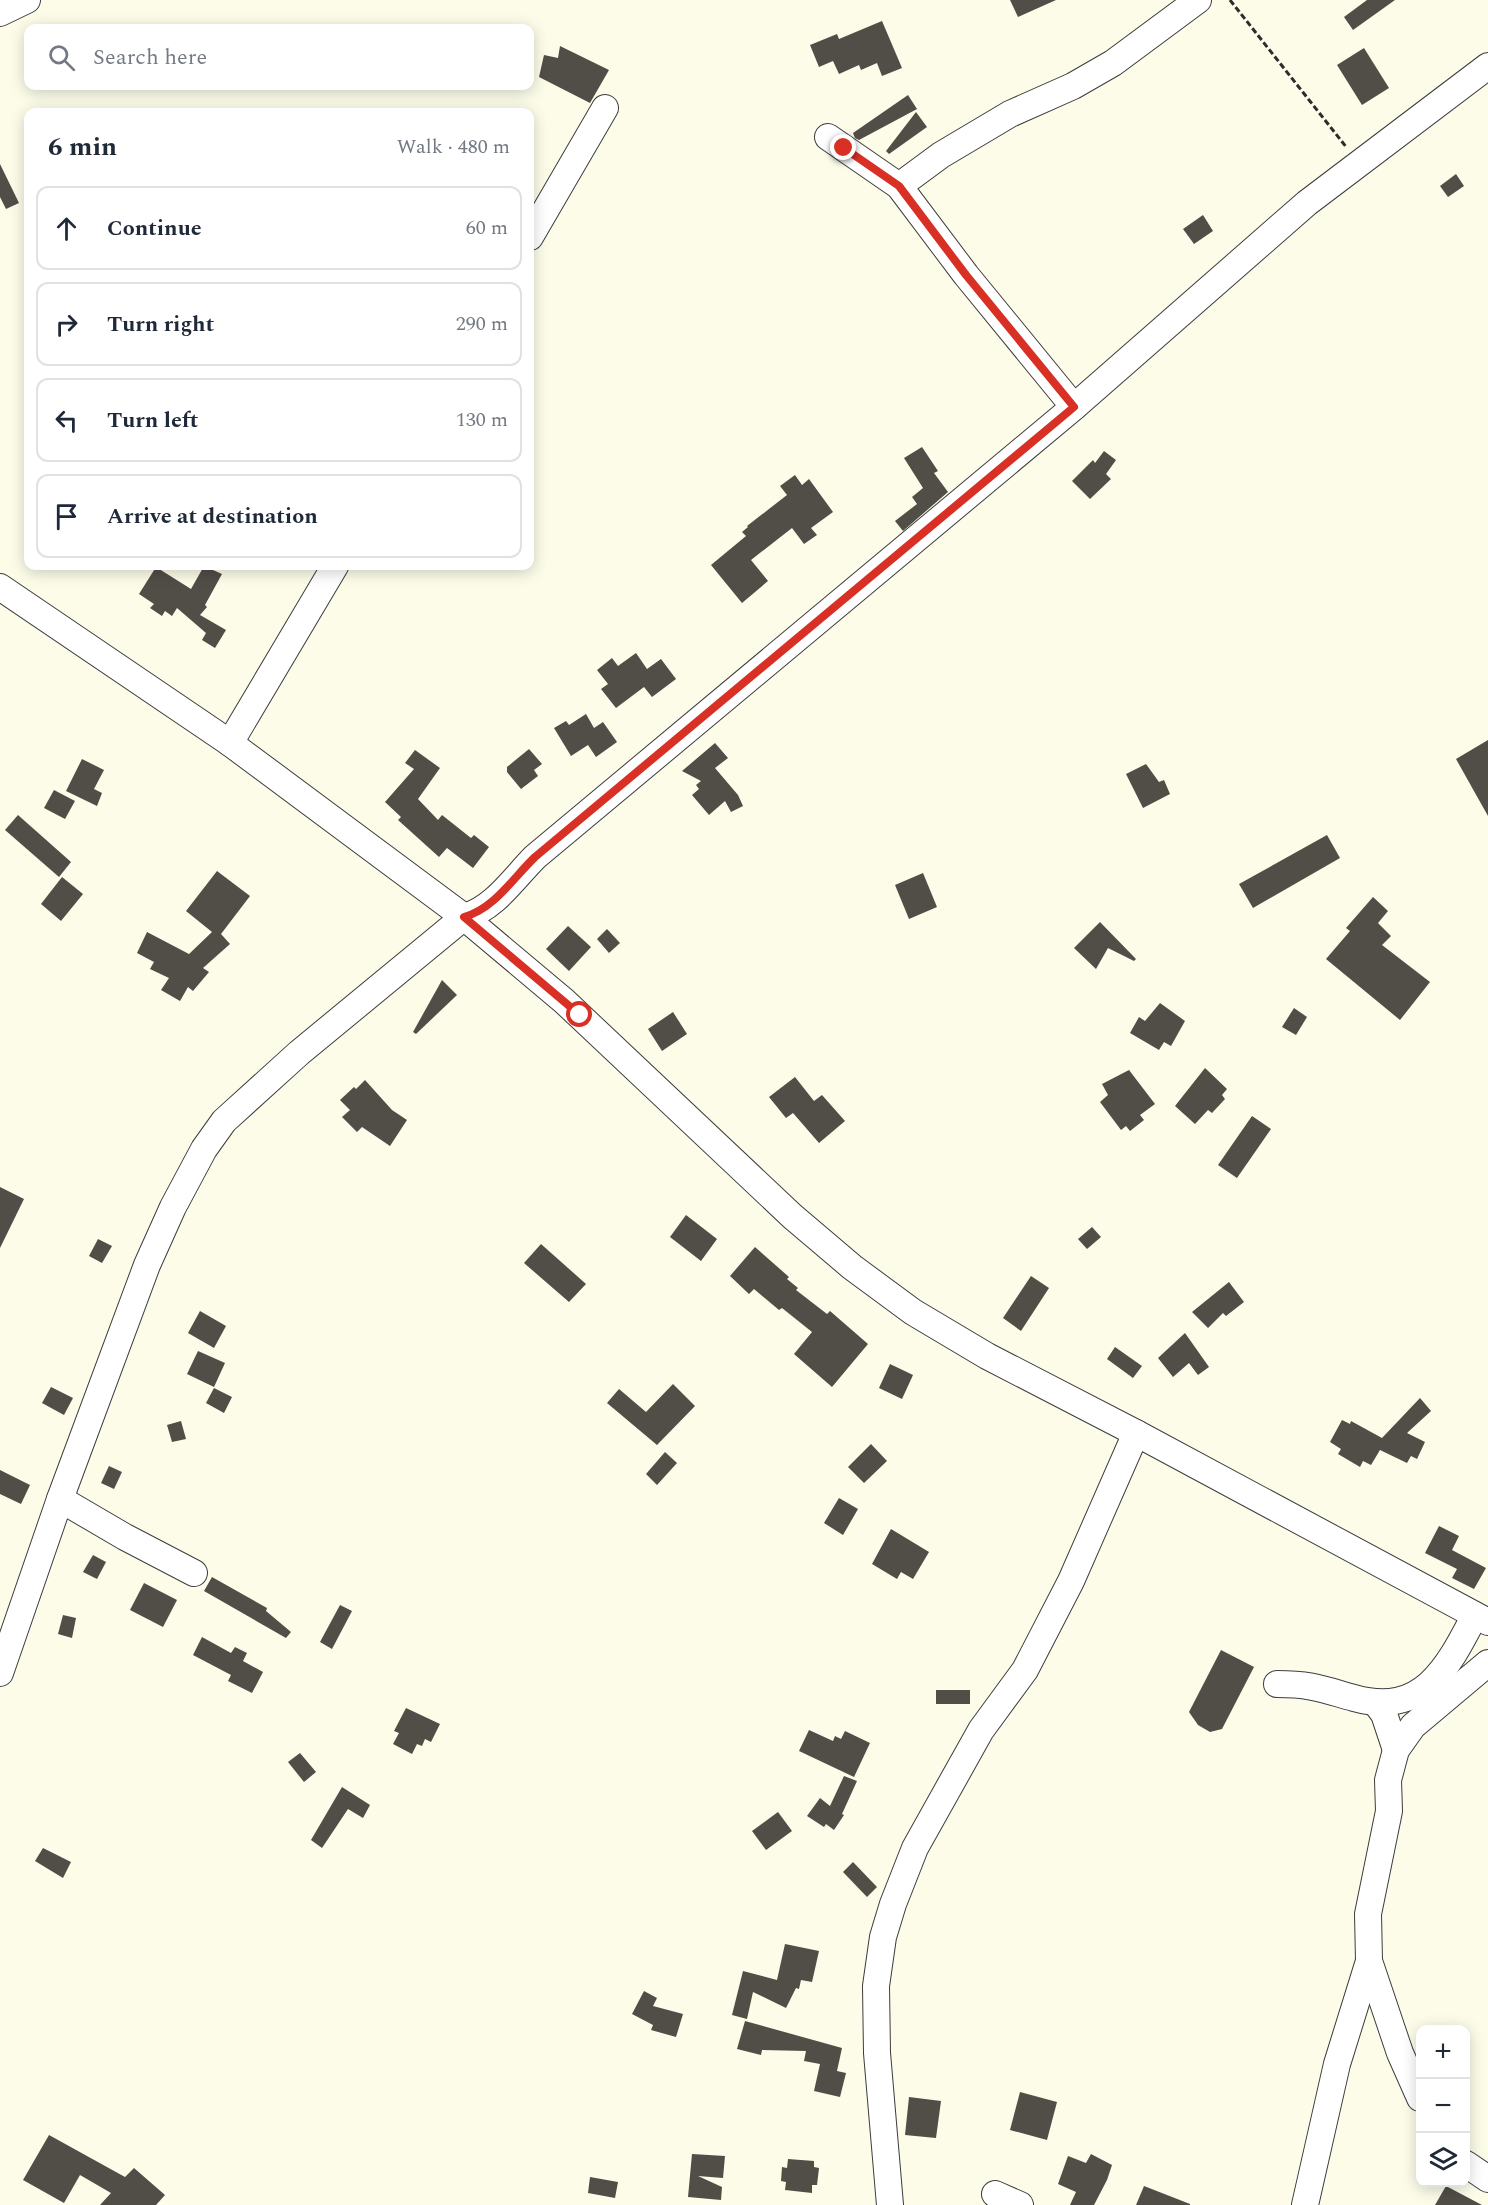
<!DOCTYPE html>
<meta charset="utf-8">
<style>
body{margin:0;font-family:Spectral,serif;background:#f2f2f3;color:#1f2937}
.controls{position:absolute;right:18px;bottom:18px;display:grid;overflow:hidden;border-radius:12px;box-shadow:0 3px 15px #0003}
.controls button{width:54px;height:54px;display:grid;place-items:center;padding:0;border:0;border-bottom:2px solid #e0e1e3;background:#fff;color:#1f2937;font:30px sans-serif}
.stop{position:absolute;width:18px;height:18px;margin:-14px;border:4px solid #d93025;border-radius:50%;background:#fff}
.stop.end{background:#d93025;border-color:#fff;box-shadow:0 2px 6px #0008}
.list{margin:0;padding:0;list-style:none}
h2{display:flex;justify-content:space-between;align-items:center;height:78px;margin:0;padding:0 24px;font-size:26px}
h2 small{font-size:20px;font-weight:400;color:#747a83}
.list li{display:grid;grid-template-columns:39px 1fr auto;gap:18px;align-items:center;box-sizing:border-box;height:84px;margin:0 12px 12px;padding:0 12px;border:2px solid #e0e1e3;border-radius:12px}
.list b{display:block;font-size:22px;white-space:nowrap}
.list em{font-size:20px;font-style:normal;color:#747a83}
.icon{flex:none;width:33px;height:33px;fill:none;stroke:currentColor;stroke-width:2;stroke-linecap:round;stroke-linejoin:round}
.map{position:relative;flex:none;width:1488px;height:2205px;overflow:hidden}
.search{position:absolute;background:#fff;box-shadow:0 3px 15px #0003;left:24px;top:24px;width:510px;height:66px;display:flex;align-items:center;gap:15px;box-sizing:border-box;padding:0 21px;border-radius:12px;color:#747a83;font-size:22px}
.panel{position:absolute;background:#fff;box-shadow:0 3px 15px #0003;left:24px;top:108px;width:510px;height:462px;border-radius:12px}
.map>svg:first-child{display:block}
.building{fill:#514d47}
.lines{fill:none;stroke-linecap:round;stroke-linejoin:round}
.minor-casing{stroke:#3d3d3d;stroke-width:28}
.path{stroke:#2c2c2c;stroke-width:3;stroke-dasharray:6 3;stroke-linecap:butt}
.minor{stroke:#fff;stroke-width:26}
.route{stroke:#d93025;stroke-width:8}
</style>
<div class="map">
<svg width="1488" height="2205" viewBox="0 0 1488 2205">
<rect width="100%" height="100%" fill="#fcfce9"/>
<g class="building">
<path d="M1010 0H1056L1018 17Z"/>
<path d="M1367 0H1395L1353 30 1344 17Z"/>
<path d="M882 21 902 68 882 76 877 63 861 70 859 65 839 74 833 61 819 67 810 45 837 34 839 39Z"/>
<path d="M560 46 609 70 590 103 539 77 544 55 558 58Z"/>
<path d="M1364 48 1389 88 1362 105 1337 65Z"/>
<path d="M908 95 917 109 859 140 855 138 853 133Z"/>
<path d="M916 112 927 127 889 154 886 151Z"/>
<path d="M0 164 19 203 6 209 0 197Z"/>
<path d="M1456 174 1464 186 1448 197 1440 186Z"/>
<path d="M1203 215 1213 231 1194 244 1183 229Z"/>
<path d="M922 447 938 471 934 473 948 492 903 531 895 521 917 504 912 497 923 488 904 458Z"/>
<path d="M1104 451 1116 460 1106 474 1111 479 1090 499 1072 481 1093 460 1095 463Z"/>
<path d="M795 475 802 485 809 479 833 512 811 528 817 535 804 544 792 528 751 560 768 581 742 603 711 565 746 536 742 532 748 527 747 526 787 495 780 486Z"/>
<path d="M204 566 222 574 205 605 207 607 200 615 226 630 215 648 202 640 206 633 177 608 172 616 165 611 162 616 150 608 154 604 139 594 156 567 191 589Z"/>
<path d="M636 653 647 669 661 659 676 679 652 697 644 687 616 708 601 689 608 684 597 670 612 658 618 666Z"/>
<path d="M586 714 594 728 603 722 617 742 596 757 588 745 571 756 554 728 566 721 569 725Z"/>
<path d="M1488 740V816L1456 759Z"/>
<path d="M715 743 728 758 715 768 738 795 743 806 731 812 725 801 709 815 692 795 699 789 696 785 701 781 682 771Z"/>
<path d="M529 749 542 764 534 770 538 776 521 789 507 772V767Z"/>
<path d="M415 750 440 768 418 799 438 820 442 815 471 838 474 835 489 847 473 868 447 848 439 857 398 820 401 817 385 802 414 769 405 763Z"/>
<path d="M82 759 104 770 94 789 102 793 97 806 66 791Z"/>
<path d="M1146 764 1159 782 1164 780 1170 794 1143 808 1126 774Z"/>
<path d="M54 790 75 801 65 819 44 808Z"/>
<path d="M18 815 71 862 59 877 5 830Z"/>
<path d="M1327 835 1340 858 1253 908 1239 884Z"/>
<path d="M217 871 250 896 221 934 230 944 203 968 209 972 193 991 188 987 180 1001 161 990 169 978 150 969 154 962 137 953 147 932 189 954 212 932 186 911Z"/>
<path d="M923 873 937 907 909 919 895 885Z"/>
<path d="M62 877 83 894 61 921 41 904Z"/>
<path d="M1373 897 1388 911 1378 923 1391 936 1382 945 1430 982 1400 1020 1326 959 1350 931 1346 928Z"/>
<path d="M1100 922 1136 959 1134 961 1108 948 1096 969 1074 948Z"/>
<path d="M568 926 591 947 569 971 546 949Z"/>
<path d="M607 929 620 943 609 953 597 939Z"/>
<path d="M442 980 457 995 416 1034 413 1032Z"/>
<path d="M1160 1003 1185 1021 1171 1046 1164 1042 1159 1050 1130 1033 1139 1017 1145 1021Z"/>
<path d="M1294 1008 1307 1017 1296 1035 1282 1027Z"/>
<path d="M673 1012 687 1034 662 1051 648 1029Z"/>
<path d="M1205 1068 1227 1089 1222 1095 1225 1099 1212 1113 1208 1110 1195 1124 1175 1106Z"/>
<path d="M1129 1070 1155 1104 1140 1115 1144 1120 1130 1131 1126 1126 1121 1130 1100 1102 1108 1095 1102 1084Z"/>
<path d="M795 1077 814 1101 822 1095 845 1121 819 1143 793 1113 786 1118 769 1097Z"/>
<path d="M365 1080 392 1110 407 1120 390 1146 362 1127 357 1132 342 1117 350 1110 340 1100 354 1087 356 1089Z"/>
<path d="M1252 1116 1271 1129 1237 1178 1218 1165Z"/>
<path d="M0 1187 24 1199 0 1248Z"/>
<path d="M686 1215 717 1239 701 1261 670 1237Z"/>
<path d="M1092 1227 1101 1237 1087 1249 1078 1239Z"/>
<path d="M98 1239 112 1246 102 1263 89 1256Z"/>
<path d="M541 1244 586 1284 569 1302 524 1263Z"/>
<path d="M755 1247 789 1277 787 1279 798 1288 796 1290 827 1314 830 1311 868 1344 832 1387 794 1354 812 1332 782 1308 779 1310 754 1289 749 1294 730 1276Z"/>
<path d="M1031 1276 1049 1288 1021 1331 1003 1318Z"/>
<path d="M1229 1282 1244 1302 1226 1316 1223 1313 1208 1328 1192 1312Z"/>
<path d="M200 1311 226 1326 214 1348 188 1333Z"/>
<path d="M1185 1333 1209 1367 1198 1375 1189 1363 1173 1377 1158 1358Z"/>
<path d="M1115 1347 1142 1366 1133 1378 1107 1359Z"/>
<path d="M198 1351 225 1363 214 1387 187 1374Z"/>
<path d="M890 1364 913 1375 902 1399 879 1388Z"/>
<path d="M673 1384 695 1406 657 1445 607 1403 619 1389 646 1412Z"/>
<path d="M51 1387 73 1398 64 1415 42 1403Z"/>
<path d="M214 1388 232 1397 224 1413 206 1403Z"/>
<path d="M1420 1398 1431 1411 1407 1433 1425 1442 1417 1459 1411 1456 1407 1463 1380 1450 1371 1465 1363 1461 1360 1467 1338 1454 1341 1449 1330 1442 1342 1420 1350 1424 1351 1421 1382 1438Z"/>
<path d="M181 1421 186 1439 172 1442 167 1425Z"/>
<path d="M871 1444 887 1461 864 1483 848 1467Z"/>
<path d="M665 1452 677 1463 657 1485 646 1474Z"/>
<path d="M109 1466 122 1472 114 1489 101 1483Z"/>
<path d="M0 1470 30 1485 21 1504 0 1494Z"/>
<path d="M839 1498 858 1509 843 1535 824 1523Z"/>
<path d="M1439 1526 1459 1536 1452 1550 1486 1568 1474 1589 1452 1578 1457 1569 1425 1553Z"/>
<path d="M891 1529 929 1552 913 1579 901 1572 897 1579 872 1564Z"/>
<path d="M93 1555 106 1562 97 1579 83 1572Z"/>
<path d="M212 1577 267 1608 266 1611 291 1632 286 1638 204 1591Z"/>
<path d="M144 1583 177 1600 163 1627 130 1610Z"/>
<path d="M340 1605 352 1611 332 1649 320 1642Z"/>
<path d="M63 1615 76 1618 72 1638 58 1634Z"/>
<path d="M202 1637 231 1653 235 1647 247 1653 243 1661 263 1672 252 1693 228 1681 231 1675 193 1655Z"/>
<path d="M1221 1650 1254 1667 1222 1729 1210 1732 1198 1725 1189 1712Z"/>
<rect x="936" y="1690" width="34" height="14"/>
<path d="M406 1708 440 1724 431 1742 425 1739 422 1746 417 1744 412 1754 393 1744 399 1733 394 1731Z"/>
<path d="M809 1730 833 1741 835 1736 841 1739 845 1731 870 1743 854 1777 799 1751Z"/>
<path d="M300 1753 316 1772 304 1782 288 1762Z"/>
<path d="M844 1776 857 1781 842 1814 844 1815 834 1830 826 1824 824 1827 807 1816 820 1798 830 1806Z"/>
<path d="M342 1787 370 1805 363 1818 348 1809 322 1848 311 1840Z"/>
<path d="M778 1812 792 1831 766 1850 752 1831Z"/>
<path d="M43 1848 71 1862 63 1878 35 1861Z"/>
<path d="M853 1862 877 1887 867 1897 843 1872Z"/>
<path d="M785 1944 819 1951 812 1982 801 1980 799 1989 796 1988 786 2008 753 1992 747 2019 732 2015 743 1971 777 1980Z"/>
<path d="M644 1991 657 1998 653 2006 683 2014 676 2037 651 2030 653 2025 632 2014Z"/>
<path d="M745 2021 842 2048 837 2071 846 2073 840 2097 814 2091 820 2064 804 2061 806 2051 762 2050 761 2055 737 2049Z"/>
<path d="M1020 2092 1057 2102 1047 2140 1010 2130Z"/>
<path d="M909 2097 941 2101 936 2138 905 2135Z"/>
<path d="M49 2135 125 2177 134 2168 165 2195 156 2205H100L111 2193 80 2175 64 2203 23 2180Z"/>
<path d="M692 2154 725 2156 723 2178 698 2176 722 2187 721 2200 688 2197Z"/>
<path d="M1091 2154 1112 2165 1107 2180 1094 2205H1070L1076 2192 1058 2184 1068 2156 1086 2163Z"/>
<path d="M788 2159 814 2161V2167L819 2168 817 2185H812V2193L785 2190 786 2182 781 2181 782 2167 787 2168Z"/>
<path d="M590 2177 618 2182 615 2198 588 2193Z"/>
<path d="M1144 2186 1190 2204V2205H1136Z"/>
<path d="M1446 2186 1482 2205H1435Z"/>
</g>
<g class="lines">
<g class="minor-casing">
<g id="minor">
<path d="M0 13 27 0"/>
<path d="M828 137 899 186 966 275 1074 407"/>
<path d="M899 186 941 155 1010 114 1073 86 1113 63 1198 0"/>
<path d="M530 237 605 108"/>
<path d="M0 587 230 743 464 917 564 1001 792 1216 852 1267 913 1312 987 1356 1136 1433 1488 1622"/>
<path d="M230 743 335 566"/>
<path d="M60 1499 125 1537 194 1573"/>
<path d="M0 1673 60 1499 147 1265 173 1207 204 1149 224 1121 299 1053 464 917C494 909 514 878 535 857L1074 407 1307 203 1488 66"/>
<path d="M1277 1684C1311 1684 1322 1689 1354 1698 1422 1717 1447 1669 1474 1617"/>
<path d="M1375 1702 1384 1714 1396 1750"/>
<path d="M1369 1961 1400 2053 1420 2098"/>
<path d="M1466 2164 1488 2179"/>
<path d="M995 2194 1020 2205"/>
<path d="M890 2205 877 2053 876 1986 883 1937 893 1904 915 1848 981 1730 1025 1670 1071 1581 1136 1433"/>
<path d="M1305 2205 1337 2064 1369 1961 1368 1914 1389 1811 1388 1780 1396 1750 1413 1726 1488 1663"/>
</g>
</g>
<path class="path" d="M1230 0 1347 148"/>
<use href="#minor" class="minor"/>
</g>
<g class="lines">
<path class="route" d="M580 1015 464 917C494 909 513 878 535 857L1074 407 966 275 899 186 844 148"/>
</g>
</svg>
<div class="controls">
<button>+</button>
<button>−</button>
<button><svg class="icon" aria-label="layers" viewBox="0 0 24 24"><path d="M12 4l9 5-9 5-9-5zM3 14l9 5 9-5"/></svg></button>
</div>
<div class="stop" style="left:580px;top:1015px"></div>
<div class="stop end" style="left:844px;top:148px"></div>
<div class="search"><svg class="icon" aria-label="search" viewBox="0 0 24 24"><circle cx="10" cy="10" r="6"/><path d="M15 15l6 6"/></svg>Search here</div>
<section class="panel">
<h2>6 min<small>Walk · 480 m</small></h2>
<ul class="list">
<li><svg class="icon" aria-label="ahead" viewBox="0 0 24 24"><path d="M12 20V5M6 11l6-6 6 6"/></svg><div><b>Continue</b></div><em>60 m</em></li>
<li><svg class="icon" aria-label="right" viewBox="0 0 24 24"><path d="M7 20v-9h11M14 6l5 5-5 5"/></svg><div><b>Turn right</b></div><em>290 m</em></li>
<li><svg class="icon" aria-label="left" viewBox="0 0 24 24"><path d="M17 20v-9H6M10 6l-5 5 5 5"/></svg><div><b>Turn left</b></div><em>130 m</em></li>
<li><svg class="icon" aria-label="arrive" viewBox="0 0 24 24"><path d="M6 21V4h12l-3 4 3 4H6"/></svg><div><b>Arrive at destination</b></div></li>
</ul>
</section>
</div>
